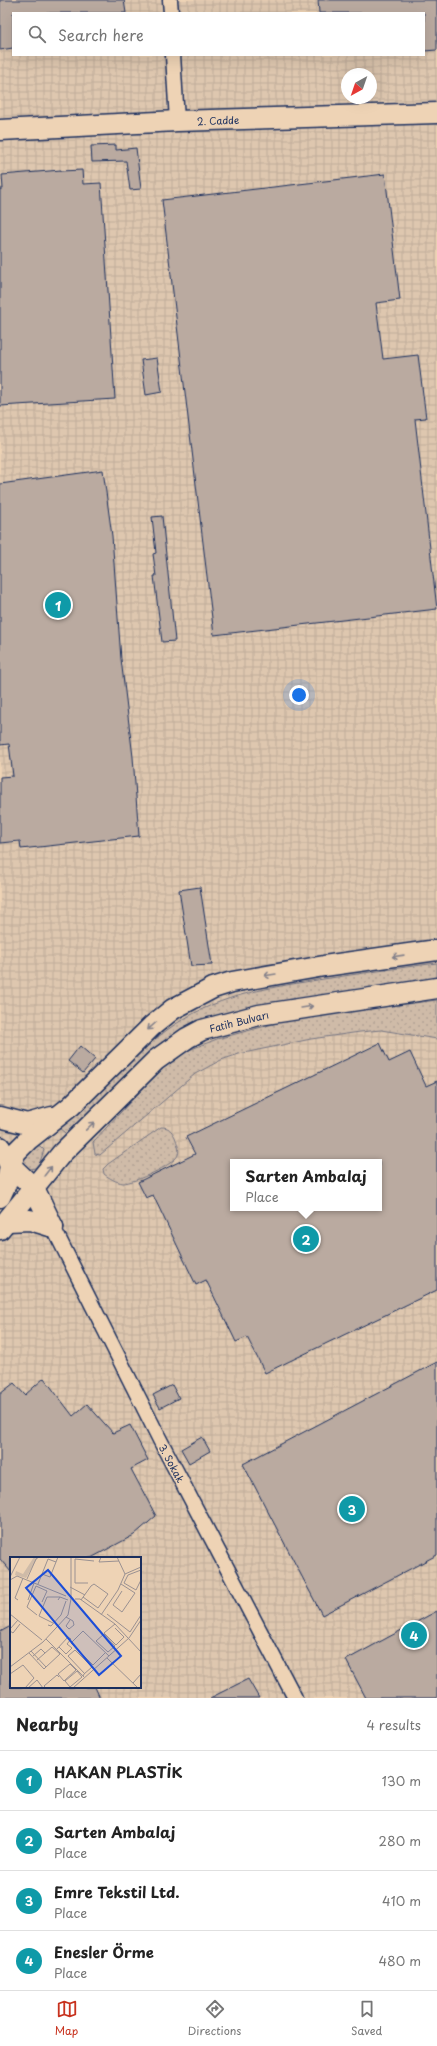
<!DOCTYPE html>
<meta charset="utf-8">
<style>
body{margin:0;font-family:"Playpen Sans",sans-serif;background:#f6f6f6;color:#222}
.compass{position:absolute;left:341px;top:68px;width:36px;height:36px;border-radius:50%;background:#fff;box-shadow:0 4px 16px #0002;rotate:220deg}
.you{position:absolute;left:299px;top:695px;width:14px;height:14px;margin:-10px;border:3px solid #fff;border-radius:50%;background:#1a73e8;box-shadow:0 0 0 6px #1a73e833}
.badge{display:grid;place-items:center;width:26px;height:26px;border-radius:50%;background:#c8321e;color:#fff;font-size:13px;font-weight:700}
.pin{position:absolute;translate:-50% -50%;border:2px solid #fff;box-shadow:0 1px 4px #0006}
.popup{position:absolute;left:230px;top:1159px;width:152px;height:52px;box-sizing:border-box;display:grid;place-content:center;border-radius:0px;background:#fff;filter:drop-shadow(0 1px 3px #0005);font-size:13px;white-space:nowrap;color:#767676}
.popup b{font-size:15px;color:#222}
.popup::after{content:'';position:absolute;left:50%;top:100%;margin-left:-8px;border:8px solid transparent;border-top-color:#fff}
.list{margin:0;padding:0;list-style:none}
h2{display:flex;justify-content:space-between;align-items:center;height:52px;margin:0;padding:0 16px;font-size:17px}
h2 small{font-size:13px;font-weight:400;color:#767676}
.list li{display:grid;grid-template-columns:26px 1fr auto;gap:12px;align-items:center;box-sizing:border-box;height:60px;padding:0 16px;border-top:1px solid #e0e0e0}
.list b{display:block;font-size:15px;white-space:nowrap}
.list p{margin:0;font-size:13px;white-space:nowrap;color:#767676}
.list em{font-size:13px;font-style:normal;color:#767676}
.icon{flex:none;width:22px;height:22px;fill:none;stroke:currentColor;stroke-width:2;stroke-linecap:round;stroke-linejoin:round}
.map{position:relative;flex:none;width:437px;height:1698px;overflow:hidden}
.search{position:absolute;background:#fff;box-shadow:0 4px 16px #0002;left:12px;right:12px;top:12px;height:44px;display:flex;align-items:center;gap:10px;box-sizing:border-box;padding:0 14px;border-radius:0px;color:#767676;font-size:15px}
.sheet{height:292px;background:#fff}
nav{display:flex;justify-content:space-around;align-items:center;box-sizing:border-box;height:56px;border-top:1px solid #e0e0e0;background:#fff;font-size:11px;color:#767676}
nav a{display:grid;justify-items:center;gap:2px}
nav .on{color:#c8321e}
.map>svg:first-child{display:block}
.industrial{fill:url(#industrial-grid);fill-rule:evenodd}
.grass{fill:url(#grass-dots);stroke:#757583}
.building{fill:#baaaa0;stroke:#1b2f5e;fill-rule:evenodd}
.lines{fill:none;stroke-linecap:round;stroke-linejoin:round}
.street-casing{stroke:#1b2f5e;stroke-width:17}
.secondary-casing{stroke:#1b2f5e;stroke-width:23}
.street{stroke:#eed3b5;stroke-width:14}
.secondary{stroke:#eed3b5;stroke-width:20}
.oneway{stroke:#84818a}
.labels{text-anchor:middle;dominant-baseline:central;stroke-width:3;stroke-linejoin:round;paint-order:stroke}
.street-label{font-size:10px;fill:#1b2f5e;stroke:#eed3b5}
.inset-road{fill:none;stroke:#9a9192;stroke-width:1}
.view{fill:#1d4ed8;fill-opacity:0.15;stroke:#1d4ed8;stroke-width:2}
.inset-edge{fill:none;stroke:#1b2f5e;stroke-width:2}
</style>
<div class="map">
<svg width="437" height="1698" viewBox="0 0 437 1698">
<defs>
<pattern id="industrial-grid" width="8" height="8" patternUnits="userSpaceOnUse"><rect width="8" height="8" fill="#dec7af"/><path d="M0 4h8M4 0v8" fill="none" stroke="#beab99"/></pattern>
<pattern id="grass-dots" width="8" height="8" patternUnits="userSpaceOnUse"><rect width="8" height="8" fill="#cfbba8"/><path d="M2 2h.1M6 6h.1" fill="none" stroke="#b1a193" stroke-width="1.8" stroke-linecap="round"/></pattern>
</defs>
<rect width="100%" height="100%" fill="#eed3b5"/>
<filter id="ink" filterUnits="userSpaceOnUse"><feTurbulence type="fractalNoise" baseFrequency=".025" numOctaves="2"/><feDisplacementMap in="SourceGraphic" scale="8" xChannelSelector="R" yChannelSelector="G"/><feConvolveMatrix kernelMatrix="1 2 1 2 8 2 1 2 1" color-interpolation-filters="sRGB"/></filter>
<g filter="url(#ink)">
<path class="industrial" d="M0 0H437V1698H0ZM13 13H424V55H13ZM347 74H371V98H347ZM233 1162H379V1208H233ZM11 1558H140V1687H11Z"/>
<g class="grass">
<path d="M437 963V981L201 1022 174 1034 162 1045 71 1138 59 1128C99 1100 127 1058 167 1030 214 996 261 989 317 980 357 974 397 968 437 963Z"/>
<path d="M437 1000V1039L381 1030 360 1032 311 1039 239 1054 221 1060 195 1074 100 1155 95 1154 93 1142 160 1070 184 1052 217 1039 292 1019Z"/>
<path d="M161 1127C169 1127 171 1130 175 1137 177 1143 180 1149 178 1155 174 1165 134 1183 123 1183 116 1182 109 1178 104 1174L103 1169 108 1164Z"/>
<path d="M35 1145 40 1146 44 1150 40 1162 35 1168 26 1170 22 1164 24 1157Z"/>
</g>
<g class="building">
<path d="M0 0H124L126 13H13V48L0 50Z"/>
<path d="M318 0H437V50L424 51V13H319Z"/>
<path d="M116 145V150L136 148 141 189 130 190 126 161 92 162 91 146Z"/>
<path d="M61 170V171L82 170 83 184 101 183 115 399 0 406V189H3L2 175Z"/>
<path d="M385 174 400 300 376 303 383 359 418 355 426 418 415 419 437 609 214 635 162 200Z"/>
<path d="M157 358 162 392 146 395 141 360Z"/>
<path d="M103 470 112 536 121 659 133 757 139 836 21 849 20 841 0 843V777L13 776 9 744 0 745V484Z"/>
<path d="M162 516 175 641 162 642 154 576H156L153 554 156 553 152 517Z"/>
<path d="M200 887 212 965 191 966 179 890Z"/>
<path d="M380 1043 389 1062 410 1052 426 1086 437 1081V1290L265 1373 247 1337 236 1342 206 1280 196 1285 153 1195 146 1198 138 1182 195 1154 186 1137ZM233 1162H379V1208H233Z"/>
<path d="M80 1046 95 1059 83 1073 68 1061Z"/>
<path d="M437 1362V1555L322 1615 243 1464Z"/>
<path d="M44 1378 73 1416 87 1404 113 1433 130 1425 148 1460 131 1469 156 1516 134 1535 91 1558H11V1572L0 1559V1394L14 1383 25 1395Z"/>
<path d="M172 1385 179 1398 160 1408 153 1395Z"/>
<path d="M202 1437 210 1451 189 1463 181 1449Z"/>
<path d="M437 1611V1698H366L346 1660Z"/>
<path d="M11 1626V1687H95L100 1698H0V1632Z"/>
<path d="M248 1679 259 1698H210Z"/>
</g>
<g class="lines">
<g class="street-casing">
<g id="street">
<path d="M170 0 171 13"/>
<path d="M173 55 177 121"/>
<path d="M53 1227 160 1440 295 1698"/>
</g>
</g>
<g class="secondary-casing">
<g id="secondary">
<path d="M0 130 177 121 437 113"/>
<path d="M0 1117 27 1124 52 1117"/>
<path d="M0 1147 10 1165 34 1188 53 1227"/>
<path d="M0 1197 7 1182 10 1165 16 1152 28 1140 71 1106 152 1026 173 1009 213 988 232 982 324 966 437 950"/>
<path d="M8 1221 30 1220 53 1227"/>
<path d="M0 1229 62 1153 156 1060 187 1038 202 1030 259 1015 437 988"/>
</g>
</g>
<use href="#street" class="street"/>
<use href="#secondary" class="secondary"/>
</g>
<defs><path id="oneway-shaft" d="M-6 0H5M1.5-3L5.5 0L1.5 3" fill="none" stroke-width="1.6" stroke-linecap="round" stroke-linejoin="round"/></defs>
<g class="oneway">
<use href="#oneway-shaft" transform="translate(398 956) rotate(172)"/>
<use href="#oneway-shaft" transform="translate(270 975) rotate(171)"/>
<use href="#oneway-shaft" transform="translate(307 1007) rotate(-9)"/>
<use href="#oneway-shaft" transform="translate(152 1026) rotate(138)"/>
<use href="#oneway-shaft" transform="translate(90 1126) rotate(-44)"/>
<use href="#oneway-shaft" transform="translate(48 1171) rotate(-52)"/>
</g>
</g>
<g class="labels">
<g class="street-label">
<text transform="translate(218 120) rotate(-2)">2. Cadde</text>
<text transform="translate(239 1021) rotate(-14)">Fatih Bulvarı</text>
<text transform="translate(172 1463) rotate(62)">3. Sokak</text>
</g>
</g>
<g transform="translate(10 1557)">
<rect width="131" height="131" fill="#eed3b5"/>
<path d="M24 0H28L16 21 5 18 6 14 13 17Z" fill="#cfbba8"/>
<path class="inset-road" d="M91 0 89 5 109 4M65 2V26H78M65 2 84 4M131 13 118 18 114 26 126 33 131 23M32 17 40 20 46 5M115 17 131 10M0 20 10 0M17 22 26 2 29 0M0 23 7 19 56 39M28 27 38 2 46 5 48 0M111 27 125 36 112 55 103 48 112 34M60 30 75 38M65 42H70L105 67 131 95M8 43 5 41 13 21M18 43 24 26M48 43 50 40 58 43M71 43 81 29 84 27 98 37 88 51 73 40M0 57 32 83M97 57 120 75 131 58M27 58 17 50 26 29 37 34 32 45M91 58 108 33 115 17 107 0M56 60 63 64 64 68 59 72 56 69 60 63M43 66 29 59 37 40H50M105 67 94 76 106 88 114 80 105 71M38 68 41 69 51 58 56 44M0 72 8 63M0 74 3 76 10 67M94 77 105 89 98 95 86 84ZM36 82 74 120M47 92 58 80 61 82 57 87 62 91 56 97 49 90M19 96 34 112 36 110 21 94M95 96 83 108 61 86 73 74 99 99M23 99 31 92 35 96M97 101 128 131M27 103 42 90 50 97 36 110M60 107 66 113 54 124 48 117ZM0 110 33 85 58 58 61 42V1M67 114 72 120 60 130 55 124ZM0 117 13 108 24 121 15 131M73 119 74 117 82 110 65 93 58 99 75 117M123 126 131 117M18 131 27 123 33 131M36 131 34 129 47 118 49 120M63 131 119 81 131 63"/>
<path class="view" d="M38 13 111 99 89 118 16 31Z"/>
<rect width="131" height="131" class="inset-edge"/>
</g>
</svg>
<svg class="compass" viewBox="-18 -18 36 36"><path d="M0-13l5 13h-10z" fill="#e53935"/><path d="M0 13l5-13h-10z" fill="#767676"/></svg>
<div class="you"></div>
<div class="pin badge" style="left:58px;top:605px;background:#0f9aa8">1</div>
<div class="pin badge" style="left:306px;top:1239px;background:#0f9aa8">2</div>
<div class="popup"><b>Sarten Ambalaj</b>Place</div>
<div class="pin badge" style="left:352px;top:1509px;background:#0f9aa8">3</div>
<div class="pin badge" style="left:414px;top:1635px;background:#0f9aa8">4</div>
<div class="search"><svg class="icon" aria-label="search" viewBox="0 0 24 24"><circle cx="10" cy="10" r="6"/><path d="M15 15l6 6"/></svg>Search here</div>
</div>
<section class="sheet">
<h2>Nearby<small>4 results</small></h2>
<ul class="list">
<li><span class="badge" style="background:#0f9aa8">1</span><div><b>HAKAN PLASTİK</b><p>Place</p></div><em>130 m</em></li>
<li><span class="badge" style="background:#0f9aa8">2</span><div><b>Sarten Ambalaj</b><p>Place</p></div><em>280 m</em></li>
<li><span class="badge" style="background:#0f9aa8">3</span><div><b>Emre Tekstil Ltd.</b><p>Place</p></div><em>410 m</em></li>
<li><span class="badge" style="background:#0f9aa8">4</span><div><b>Enesler Örme</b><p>Place</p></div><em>480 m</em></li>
</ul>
</section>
<nav>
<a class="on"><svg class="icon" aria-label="map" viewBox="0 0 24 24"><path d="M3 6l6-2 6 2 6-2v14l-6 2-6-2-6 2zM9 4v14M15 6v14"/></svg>Map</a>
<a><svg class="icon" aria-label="directions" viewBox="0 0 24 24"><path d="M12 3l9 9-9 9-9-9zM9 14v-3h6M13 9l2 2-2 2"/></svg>Directions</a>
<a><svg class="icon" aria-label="saved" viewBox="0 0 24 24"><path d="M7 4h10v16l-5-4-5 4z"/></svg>Saved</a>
</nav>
